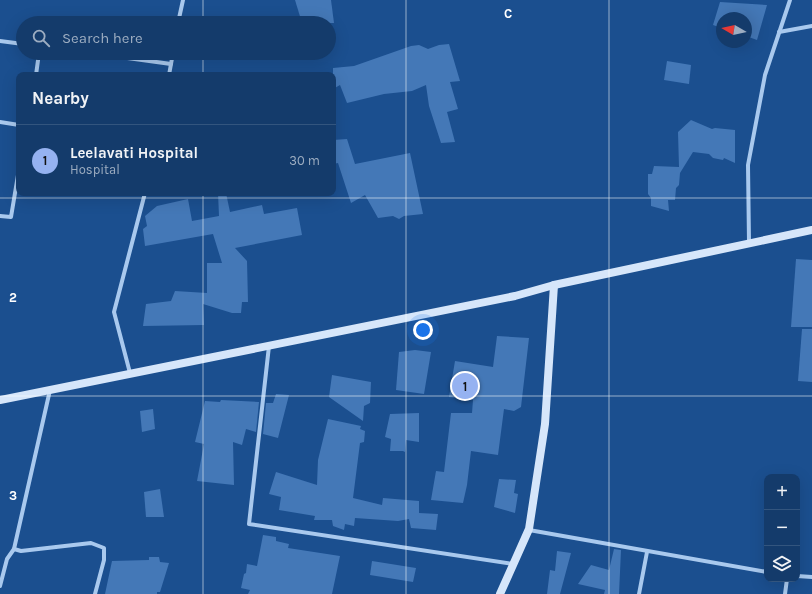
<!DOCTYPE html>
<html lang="en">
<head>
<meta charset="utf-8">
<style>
	body { margin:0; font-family:Karla,sans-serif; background:#1d4271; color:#f1f3f6 }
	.controls { position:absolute; right:12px; bottom:12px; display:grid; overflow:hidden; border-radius:8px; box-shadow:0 4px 16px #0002 }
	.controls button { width:36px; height:36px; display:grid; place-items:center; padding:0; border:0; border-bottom:1px solid #33557e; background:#143b6b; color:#f1f3f6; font:20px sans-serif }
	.compass { position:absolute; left:716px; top:12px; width:36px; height:36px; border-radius:50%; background:#143b6b; box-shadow:0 4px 16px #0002; rotate:279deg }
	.you { position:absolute; left:423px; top:330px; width:14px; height:14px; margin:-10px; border:3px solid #fff; border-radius:50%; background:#1a73e8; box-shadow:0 0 0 6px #1a73e833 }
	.badge { display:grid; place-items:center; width:26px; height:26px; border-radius:50%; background:#95b2f1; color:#111; font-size:13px; font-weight:700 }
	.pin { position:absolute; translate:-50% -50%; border:2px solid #fff; box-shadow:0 1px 4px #0006 }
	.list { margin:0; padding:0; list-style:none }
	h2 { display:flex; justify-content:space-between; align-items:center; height:52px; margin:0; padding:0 16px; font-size:17px }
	h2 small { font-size:13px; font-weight:400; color:#9dadc1 }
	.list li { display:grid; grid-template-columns:26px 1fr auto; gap:12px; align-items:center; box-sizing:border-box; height:72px; padding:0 16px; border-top:1px solid #33557e }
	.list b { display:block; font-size:15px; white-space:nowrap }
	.list p { margin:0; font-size:13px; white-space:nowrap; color:#9dadc1 }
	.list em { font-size:13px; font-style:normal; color:#9dadc1 }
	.icon { flex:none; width:22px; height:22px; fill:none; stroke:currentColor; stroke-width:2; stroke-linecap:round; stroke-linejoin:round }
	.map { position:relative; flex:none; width:812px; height:594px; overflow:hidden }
	.search { position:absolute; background:#143b6b; box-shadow:0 4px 16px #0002; left:16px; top:16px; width:320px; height:44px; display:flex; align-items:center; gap:10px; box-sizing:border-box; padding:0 14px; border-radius:22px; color:#9dadc1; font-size:15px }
	.panel { position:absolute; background:#143b6b; box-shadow:0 4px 16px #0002; left:16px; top:72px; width:320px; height:124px; border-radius:8px }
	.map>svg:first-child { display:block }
	.building { fill:#4478b7 }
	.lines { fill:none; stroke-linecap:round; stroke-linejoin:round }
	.minor { stroke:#a9c9ee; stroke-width:4 }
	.secondary { stroke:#d6e6fa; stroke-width:8 }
	.grid { fill:none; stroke:#fff; stroke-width:1; stroke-opacity:0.55 }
	.grid-label { font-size:13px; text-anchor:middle; font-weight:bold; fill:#fff; stroke:#1b4f8f; stroke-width:4; stroke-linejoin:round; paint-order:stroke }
</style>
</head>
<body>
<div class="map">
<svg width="812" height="594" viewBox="0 0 812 594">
	<rect width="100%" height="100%" fill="#1b4f8f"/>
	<!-- building -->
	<g class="building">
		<path d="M295 0H331L334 23H302Z"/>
		<path d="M720 2 767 5 757 40 746 36V18H722V28L713 25Z"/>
		<path d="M449 44 460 81 450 82 458 109 447 112 455 142 441 143 429 106 426 85 412 91 384 94 347 103 340 85 333 89V68L354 66 411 46 419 45 428 49 439 45Z"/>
		<path d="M667 61 691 65 689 84 664 80Z"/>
		<path d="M691 120 712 129 715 128 735 130V163L724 158 723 160 713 158 709 154 693 152 680 173 679 185 676 188 675 200H668L669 211 651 206V198L648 194V174H652L654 166 679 167 678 132Z"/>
		<path d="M347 139 355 164 410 153 423 214 404 216 399 219 393 216 378 218 365 195 351 203 338 163 333 164V140Z"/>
		<path d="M218 193H226L230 212 262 205 264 214 297 208 302 235 235 248 247 261 248 302H242L241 313H232L203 304 204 325 143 326 146 304 171 301 175 291 207 293V263H222L213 234 145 246 143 229 147 226 145 216 157 206 188 199 192 221 219 216Z"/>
		<path d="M796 259 812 260V327H791Z"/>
		<path d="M802 329H812V382L798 381Z"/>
		<path d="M497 336 529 338 521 407 514 411 504 409 498 455 471 451 467 485 463 503 431 500 436 471 444 472 451 413H472L473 400 449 397 455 361 493 367Z"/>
		<path d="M415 350 431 352 424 394 396 390 399 352Z"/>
		<path d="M332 375 371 382 370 403 364 406 363 421 329 397Z"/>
		<path d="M276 394 289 395 278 438 263 434 266 403H273Z"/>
		<path d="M221 400 259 402 256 432 246 429 242 445 233 442 234 485 197 481 204 444 195 442 205 401 220 402Z"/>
		<path d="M153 409 155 429 142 432 140 411Z"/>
		<path d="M419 413V442L406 440 405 452 403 451H390L391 439 385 437 390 414Z"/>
		<path d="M328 419 361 426 360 429 365 431 364 442 360 443 353 498 382 505 383 498 419 501V513L438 514 436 530 411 528 409 519 398 521 355 518 354 526 345 524 344 530 333 526 332 520H314L315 516 279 510 281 497 269 494 276 472 317 485 318 460Z"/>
		<path d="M499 479 516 480 514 493 518 494 515 513 494 507Z"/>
		<path d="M160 489 164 517H146L144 492Z"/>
		<path d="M263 535 276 537V541L289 544 288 548 340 556 332 594H248L250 590 241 588 244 574 246 573 247 564 257 566Z"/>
		<path d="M614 549 621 550 619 594H604L605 590 578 584 591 565 609 570Z"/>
		<path d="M557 551 571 553 560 594H547L550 570 555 571Z"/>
		<path d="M149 557H159L160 562 169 563 160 592H157V594H105L112 561 149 560Z"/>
		<path d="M372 561 416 568 413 582 370 575Z"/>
	</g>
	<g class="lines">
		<!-- minor -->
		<g class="minor">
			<path d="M178 23 183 0"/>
			<path d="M779 32 812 26"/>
			<path d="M0 41 23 44"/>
			<path d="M91 53 171 64"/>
			<path d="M36 75 39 53"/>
			<path d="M169 75 173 53"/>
			<path d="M0 122 19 125"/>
			<path d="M0 216 11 217 19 169"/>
			<path d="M749 242 748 165 765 75 790 0"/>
			<path d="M269 346 249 524 513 564"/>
			<path d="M130 373 114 312 145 193"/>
			<path d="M529 530 767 572"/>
			<path d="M14 549 21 551 91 543 104 548V560L95 594"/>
			<path d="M797 576 812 577"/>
			<path d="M0 586 7 559 14 549 50 390"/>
			<path d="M639 594 647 552"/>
			<path d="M785 594 787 579"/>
		</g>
		<!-- secondary -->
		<g class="secondary">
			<path d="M0 400 515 296 554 285 812 230"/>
			<path d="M500 594 529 529 545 424 554 285"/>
		</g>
	</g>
	<!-- grid -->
	<path class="grid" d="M203 0V23M406 0V594M609 0V594M203 53V75M203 193V594M0 198H812M0 396H812"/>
	<g class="grid-label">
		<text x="508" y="18">C</text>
		<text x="13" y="302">2</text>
		<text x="13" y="500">3</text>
	</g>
</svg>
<div class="controls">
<button>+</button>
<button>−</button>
<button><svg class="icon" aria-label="layers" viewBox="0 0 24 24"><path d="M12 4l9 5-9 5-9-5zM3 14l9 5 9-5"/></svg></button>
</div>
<svg class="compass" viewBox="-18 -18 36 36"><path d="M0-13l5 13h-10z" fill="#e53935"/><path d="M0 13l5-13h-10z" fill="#9dadc1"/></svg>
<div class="you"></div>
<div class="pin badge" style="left:465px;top:386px">1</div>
<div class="search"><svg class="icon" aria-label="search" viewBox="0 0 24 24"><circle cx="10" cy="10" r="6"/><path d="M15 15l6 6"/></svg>Search here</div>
<section class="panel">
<h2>Nearby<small></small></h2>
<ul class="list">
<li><span class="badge">1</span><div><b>Leelavati Hospital</b><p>Hospital</p></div><em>30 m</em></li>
</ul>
</section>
</div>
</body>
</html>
